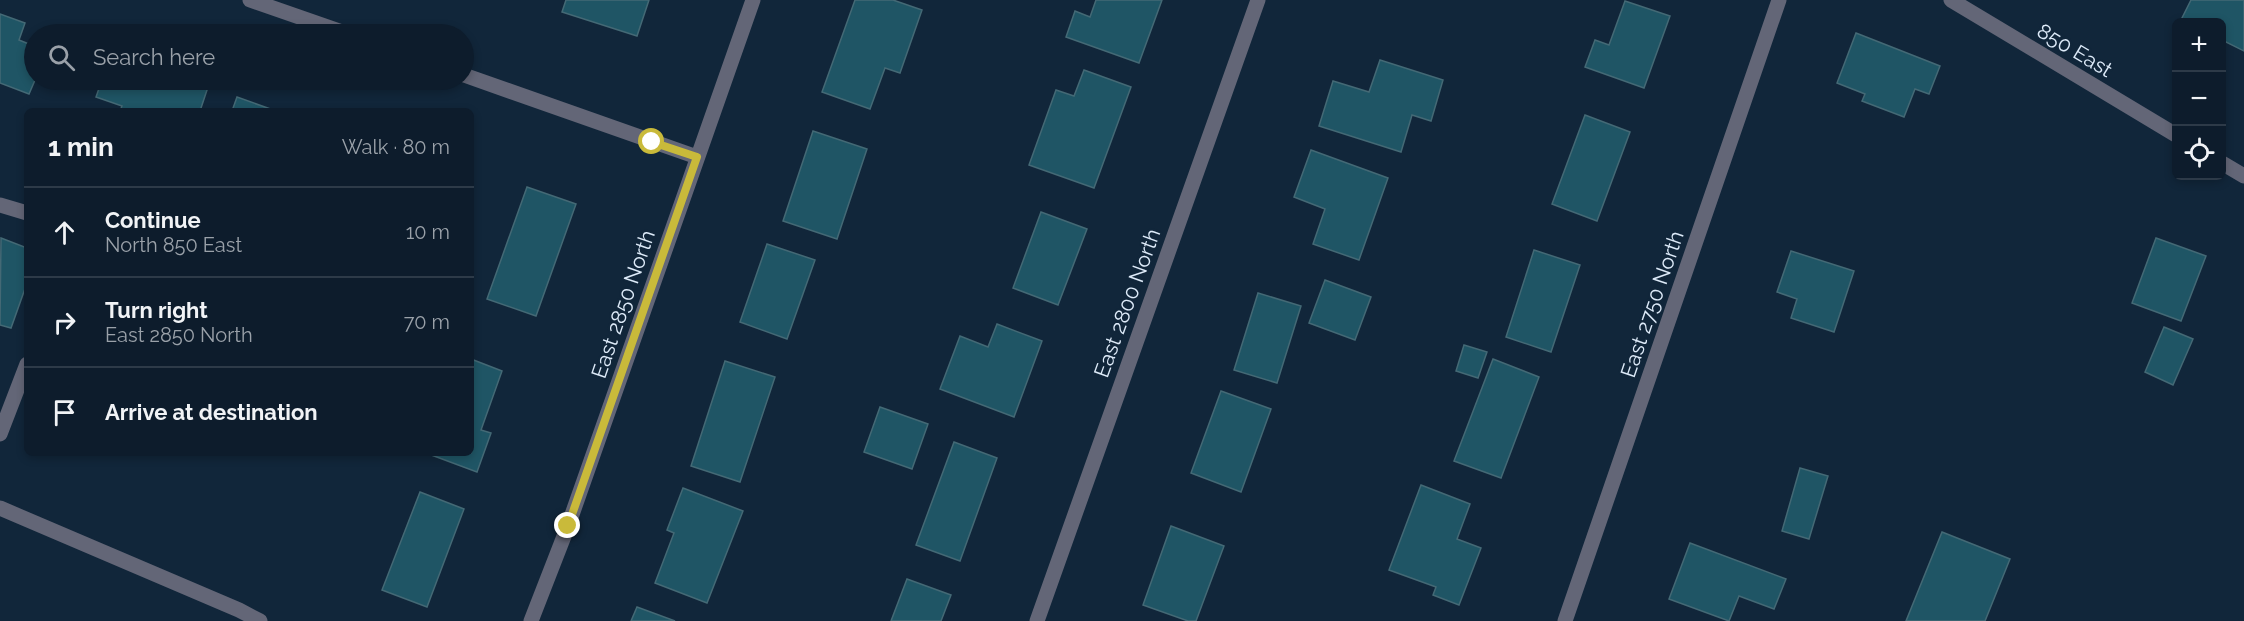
<!DOCTYPE html>
<html lang="en">
<head>
<meta charset="utf-8">
<style>
	body { margin:0; font-family:Raleway,sans-serif; background:#1b2938; color:#f1f3f6 }
	.controls { position:absolute; right:18px; top:18px; display:grid; overflow:hidden; border-radius:9px; box-shadow:0 3px 9px #0003 }
	.controls button { width:54px; height:54px; display:grid; place-items:center; padding:0; border:0; border-bottom:2px solid #2d3a48; background:#0d1c2c; color:#f1f3f6; font:30px sans-serif }
	.stop { position:absolute; width:18px; height:18px; margin:-14px; border:4px solid #c9ba3a; border-radius:50%; background:#fff }
	.stop.end { background:#c9ba3a; border-color:#fff; box-shadow:0 2px 6px #0008 }
	.list { margin:0; padding:0; list-style:none }
	h2 { display:flex; justify-content:space-between; align-items:center; height:78px; margin:0; padding:0 24px; font-size:26px }
	h2 small { font-size:20px; font-weight:400; color:#9aa1a9 }
	.list li { display:grid; grid-template-columns:39px 1fr auto; gap:18px; align-items:center; box-sizing:border-box; height:90px; padding:0 24px; border-top:2px solid #2d3a48 }
	.list b { display:block; font-size:22px; white-space:nowrap }
	.list p { margin:0; font-size:20px; white-space:nowrap; color:#9aa1a9 }
	.list em { font-size:20px; font-style:normal; color:#9aa1a9 }
	.icon { flex:none; width:33px; height:33px; fill:none; stroke:currentColor; stroke-width:2; stroke-linecap:round; stroke-linejoin:round }
	.map { position:relative; flex:none; width:2244px; height:621px; overflow:hidden }
	.search { position:absolute; background:#0d1c2c; box-shadow:0 3px 9px #0003; left:24px; top:24px; width:450px; height:66px; display:flex; align-items:center; gap:15px; box-sizing:border-box; padding:0 21px; border-radius:33px; color:#9aa1a9; font-size:22px }
	.panel { position:absolute; background:#0d1c2c; box-shadow:0 3px 9px #0003; left:24px; top:108px; width:450px; height:348px; border-radius:9px }
	.map>svg:first-child { display:block }
	.building { fill:#1f5565; stroke:#446975; stroke-width:1.5 }
	.lines { fill:none; stroke-linecap:round; stroke-linejoin:round }
	.service { stroke:#636677; stroke-width:15 }
	.minor { stroke:#636677; stroke-width:15 }
	.tertiary { stroke:#636677; stroke-width:15 }
	.route { stroke:#c9ba3a; stroke-width:8 }
	.labels { text-anchor:middle; dominant-baseline:central; stroke-width:4.5; stroke-linejoin:round; paint-order:stroke }
	.street-label { font-size:21px; fill:#deebf9; stroke:#11263a }
</style>
</head>
<body>
<div class="map">
<svg width="2244" height="621" viewBox="0 0 2244 621">
	<rect width="100%" height="100%" fill="#11263a"/>
	<!-- building -->
	<g class="building">
		<path d="M566 0H649L637 36 562 12Z"/>
		<path d="M855 0H893L922 10 900 73 885 68 870 109 822 92Z"/>
		<path d="M1096 0H1162L1139 63 1066 37 1075 11 1090 17Z"/>
		<path d="M2191 0H2244V51L2222 40V22H2185L2181 20Z"/>
		<path d="M1625 1 1670 16 1644 88 1585 67 1595 40 1609 45Z"/>
		<path d="M0 14 25 23 19 40 34 46 35 80 29 94 0 83Z"/>
		<path d="M1856 33 1940 66 1929 94 1915 89 1904 117 1862 101 1865 94 1837 83Z"/>
		<path d="M1380 60 1443 80 1431 121 1412 115 1401 152 1319 126 1333 81 1369 92Z"/>
		<path d="M1084 70 1131 87 1094 188 1029 165 1056 90 1074 96Z"/>
		<path d="M102 80H194L209 84 200 111H120L122 106 96 97Z"/>
		<path d="M237 97 276 111H232Z"/>
		<path d="M1585 115 1630 132 1597 221 1552 204Z"/>
		<path d="M813 131 867 149 837 239 783 221Z"/>
		<path d="M1311 150 1388 178 1359 260 1313 244 1325 209 1294 197Z"/>
		<path d="M527 187 576 204 536 316 487 299Z"/>
		<path d="M1041 212 1087 229 1058 305 1013 288Z"/>
		<path d="M1 238 27 248V283L11 328 0 325Z"/>
		<path d="M2156 238 2206 256 2181 321 2132 303Z"/>
		<path d="M767 244 815 260 787 339 740 322Z"/>
		<path d="M1534 250 1580 265 1551 352 1506 337Z"/>
		<path d="M1791 251 1854 271 1834 332 1791 318 1797 299 1777 292Z"/>
		<path d="M1325 280 1371 297 1355 340 1309 323Z"/>
		<path d="M1258 293 1301 306 1277 383 1234 370Z"/>
		<path d="M997 324 1042 341 1014 417 940 389 960 336 988 347Z"/>
		<path d="M2164 327 2193 339 2173 385 2145 372Z"/>
		<path d="M1464 345 1487 352 1478 378 1456 371Z"/>
		<path d="M471 359 502 371 481 430 491 433 477 472 426 453H471Z"/>
		<path d="M1493 359 1539 377 1501 478 1454 461Z"/>
		<path d="M725 361 775 377 740 482 691 466Z"/>
		<path d="M1221 391 1271 409 1241 492 1191 473Z"/>
		<path d="M880 407 928 424 912 469 864 452Z"/>
		<path d="M954 442 997 458 960 561 916 545Z"/>
		<path d="M1800 468 1828 476 1809 539 1782 531Z"/>
		<path d="M1421 485 1470 504 1457 539 1481 548 1459 605 1433 595 1436 587 1389 570Z"/>
		<path d="M683 488 743 511 707 603 655 583 674 533 667 530Z"/>
		<path d="M420 492 464 509 427 607 382 590Z"/>
		<path d="M1171 526 1224 546 1196 621H1188L1143 605Z"/>
		<path d="M1942 532 2010 559 1985 621H1906Z"/>
		<path d="M1690 543 1786 579 1774 609 1739 596 1729 621 1669 599Z"/>
		<path d="M907 579 951 595 941 621H891Z"/>
		<path d="M637 607 675 621H631Z"/>
	</g>
	<g class="lines">
		<!-- service -->
		<g class="service">
			<path d="M0 205 27 213"/>
			<path d="M0 434 27 364"/>
			<path d="M0 508 239 610 260 621"/>
		</g>
		<!-- minor -->
		<g class="minor">
			<path d="M250 0 348 34"/>
			<path d="M1951 0 2176 135"/>
			<path d="M464 75 697 157"/>
			<path d="M2222 163 2244 176"/>
			<path d="M1037 621 1258 0"/>
			<path d="M1565 621 1779 0"/>
		</g>
		<!-- tertiary -->
		<path class="tertiary" d="M531 621 568 526 753 0"/>
	</g>
	<g class="lines">
		<!-- route -->
		<path class="route" d="M568 526 697 157 652 142"/>
	</g>
	<g class="labels">
		<!-- street labels -->
		<g class="street-label">
			<text transform="translate(2075 50) rotate(31)">850 East</text>
			<text transform="translate(1127 303) rotate(-70)">East 2800 North</text>
			<text transform="translate(623 304) rotate(-71)">East 2850 North</text>
			<text transform="translate(1652 304) rotate(-71)">East 2750 North</text>
		</g>
	</g>
</svg>
<div class="controls">
<button>+</button>
<button>−</button>
<button><svg class="icon" aria-label="locate" viewBox="0 0 24 24"><circle cx="12" cy="12" r="6"/><path d="M12 2v4M12 18v4M2 12h4M18 12h4"/></svg></button>
</div>
<div class="stop" style="left:652px;top:142px"></div>
<div class="stop end" style="left:568px;top:526px"></div>
<div class="search"><svg class="icon" aria-label="search" viewBox="0 0 24 24"><circle cx="10" cy="10" r="6"/><path d="M15 15l6 6"/></svg>Search here</div>
<section class="panel">
<h2>1 min<small>Walk · 80 m</small></h2>
<ul class="list">
<li><svg class="icon" aria-label="ahead" viewBox="0 0 24 24"><path d="M12 20V5M6 11l6-6 6 6"/></svg><div><b>Continue</b><p>North 850 East</p></div><em>10 m</em></li>
<li><svg class="icon" aria-label="right" viewBox="0 0 24 24"><path d="M7 20v-9h11M14 6l5 5-5 5"/></svg><div><b>Turn right</b><p>East 2850 North</p></div><em>70 m</em></li>
<li><svg class="icon" aria-label="arrive" viewBox="0 0 24 24"><path d="M6 21V4h12l-3 4 3 4H6"/></svg><div><b>Arrive at destination</b></div></li>
</ul>
</section>
</div>
</body>
</html>
